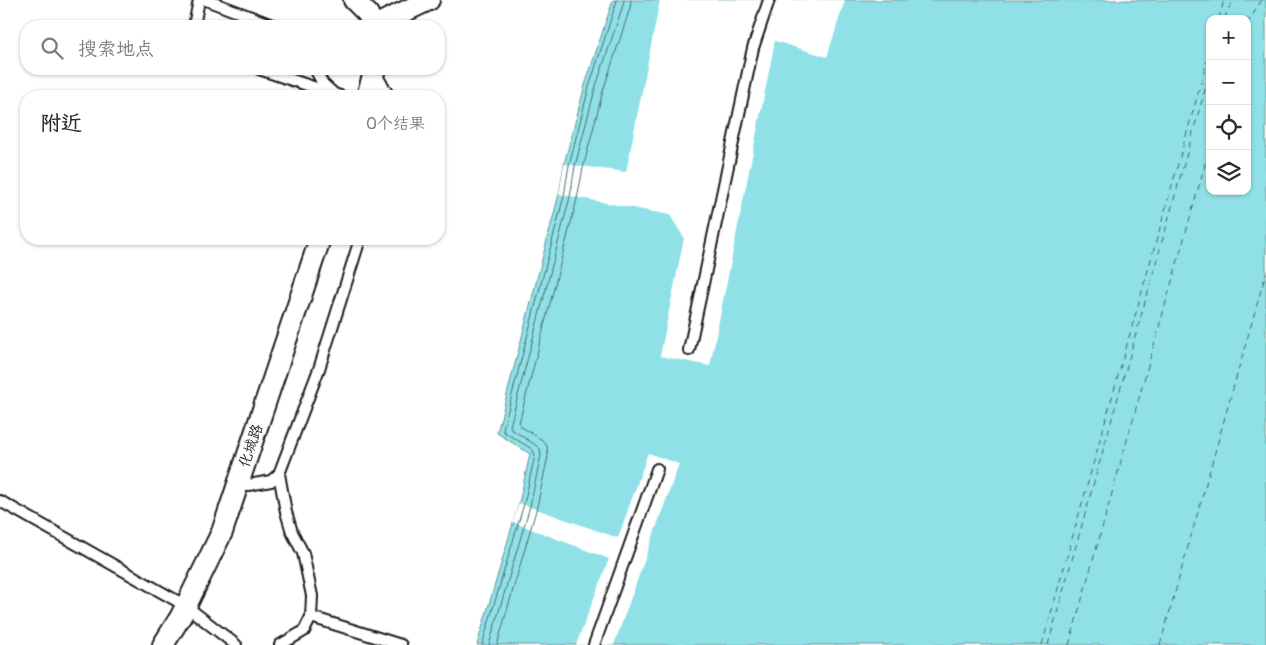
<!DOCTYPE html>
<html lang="zh">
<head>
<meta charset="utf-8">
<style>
	body { margin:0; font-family:Pangolin,"LXGW WenKai TC",sans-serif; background:#f2f2f3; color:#2b2b33 }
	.controls { position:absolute; right:15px; top:15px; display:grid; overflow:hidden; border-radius:10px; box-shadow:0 1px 4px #0004 }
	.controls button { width:45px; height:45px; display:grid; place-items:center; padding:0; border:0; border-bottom:1px solid #e1e1e2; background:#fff; color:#2b2b33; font:25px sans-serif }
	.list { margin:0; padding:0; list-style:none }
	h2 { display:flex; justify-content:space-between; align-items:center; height:65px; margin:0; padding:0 20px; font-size:21px }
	h2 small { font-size:16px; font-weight:400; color:#7c7c81 }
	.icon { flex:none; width:28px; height:28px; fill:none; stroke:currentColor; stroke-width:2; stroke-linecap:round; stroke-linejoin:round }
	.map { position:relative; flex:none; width:1266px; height:645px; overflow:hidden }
	.search { position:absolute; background:#fff; box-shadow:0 1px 4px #0004; left:20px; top:20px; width:425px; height:55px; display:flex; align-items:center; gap:12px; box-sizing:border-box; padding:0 18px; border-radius:20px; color:#7c7c81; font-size:19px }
	.panel { position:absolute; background:#fff; box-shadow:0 1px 4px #0004; left:20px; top:90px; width:425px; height:155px; border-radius:20px }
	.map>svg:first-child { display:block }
	.water { fill:#8fe1e7; stroke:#619296; fill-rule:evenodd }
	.pier { fill:#fff }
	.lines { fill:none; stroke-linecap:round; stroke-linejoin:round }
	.shore { stroke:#4a6b6d; stroke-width:1 }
	.ferry { stroke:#446163; stroke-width:1; stroke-dasharray:6 5; stroke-linecap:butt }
	.service-casing { stroke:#1c1c1c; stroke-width:14 }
	.minor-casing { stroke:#1c1c1c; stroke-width:24 }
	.service { stroke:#fff; stroke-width:10 }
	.minor { stroke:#fff; stroke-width:20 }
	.labels { text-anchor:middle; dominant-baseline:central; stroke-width:4.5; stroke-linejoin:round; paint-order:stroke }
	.street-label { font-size:15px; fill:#1c1c1c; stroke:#fff }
</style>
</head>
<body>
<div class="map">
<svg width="1266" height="645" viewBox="0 0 1266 645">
	<rect width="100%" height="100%" fill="#fff"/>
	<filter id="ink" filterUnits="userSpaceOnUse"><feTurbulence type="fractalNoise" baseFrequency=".02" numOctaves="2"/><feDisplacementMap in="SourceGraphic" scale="10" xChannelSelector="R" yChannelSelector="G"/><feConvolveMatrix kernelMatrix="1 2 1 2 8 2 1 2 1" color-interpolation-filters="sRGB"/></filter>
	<g filter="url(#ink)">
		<!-- water -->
		<path class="water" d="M613 0H1266V645H477L519 503 530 454 497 433 559 194 564 164 585 85ZM1210 19H1247V191H1210Z"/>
		<!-- pier -->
		<g class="pier">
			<path d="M660 0H845L827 57 775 41 710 366 660 356 684 238 670 215 559 194 564 164 626 172Z"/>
			<path d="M648 453 679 464 614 645H576L609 559 513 522 519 503 618 538Z"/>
		</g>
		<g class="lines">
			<!-- shore -->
			<g class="shore">
				<path d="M482 645 524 504 535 455 532 449 504 432 503 429 564 196 569 165 589 87 617 0"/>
				<path d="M489 645 530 506 541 455 540 449 537 446 511 429 510 426 570 197 575 166 595 89 623 5 624 0"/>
				<path d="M497 645 537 507 548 456 547 446 542 440 520 426 519 423 577 199 583 168 603 91 630 8 631 0"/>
			</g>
			<!-- ferry -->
			<g class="ferry">
				<path d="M1219 19 1224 0"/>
				<path d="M1225 19 1227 11 1234 0"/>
				<path d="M1247 24 1262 0"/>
				<path d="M1042 645 1210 51"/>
				<path d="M1048 645 1210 72"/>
				<path d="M1069 645 1210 147"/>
				<path d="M1160 645 1266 273"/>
			</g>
			<!-- service casing -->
			<g class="service-casing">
				<g id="service">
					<path d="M206 0 275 26"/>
					<path d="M194 26 199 0"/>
					<path d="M259 69 340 96"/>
					<path d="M315 69 323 84 332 92"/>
					<path d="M374 71 389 96"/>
					<path d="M689 350 753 48 769 0"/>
					<path d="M279 474 286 512 292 532 303 553 312 596 311 617 304 631 280 645"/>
					<path d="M237 487 271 481 279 474 319 369 360 239"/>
					<path d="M0 501 186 606 236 645"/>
					<path d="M311 617 401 645"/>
					<path d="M594 645 657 469"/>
				</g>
			</g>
			<!-- minor casing -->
			<g class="minor-casing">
				<g id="minor">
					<path d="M354 0 368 14 372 26"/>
					<path d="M374 26 429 0"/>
					<path d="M367 96 375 69"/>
					<path d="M163 645 181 616 222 532 320 239"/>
				</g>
			</g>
			<!-- service -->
			<use href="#service" class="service"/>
			<!-- minor -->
			<use href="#minor" class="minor"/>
		</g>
	</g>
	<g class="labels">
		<!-- street labels -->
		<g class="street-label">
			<text transform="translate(251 446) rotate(-71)">化城路</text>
		</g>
	</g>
</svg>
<div class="controls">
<button>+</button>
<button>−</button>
<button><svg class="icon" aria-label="locate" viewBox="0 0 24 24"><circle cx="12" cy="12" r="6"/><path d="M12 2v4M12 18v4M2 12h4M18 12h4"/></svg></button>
<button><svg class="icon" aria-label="layers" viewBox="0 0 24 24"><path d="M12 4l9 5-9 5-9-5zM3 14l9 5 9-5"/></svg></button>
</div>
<div class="search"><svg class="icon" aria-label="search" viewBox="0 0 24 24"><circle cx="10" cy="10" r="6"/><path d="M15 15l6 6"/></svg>搜索地点</div>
<section class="panel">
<h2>附近<small>0个结果</small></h2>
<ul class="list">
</ul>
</section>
</div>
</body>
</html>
